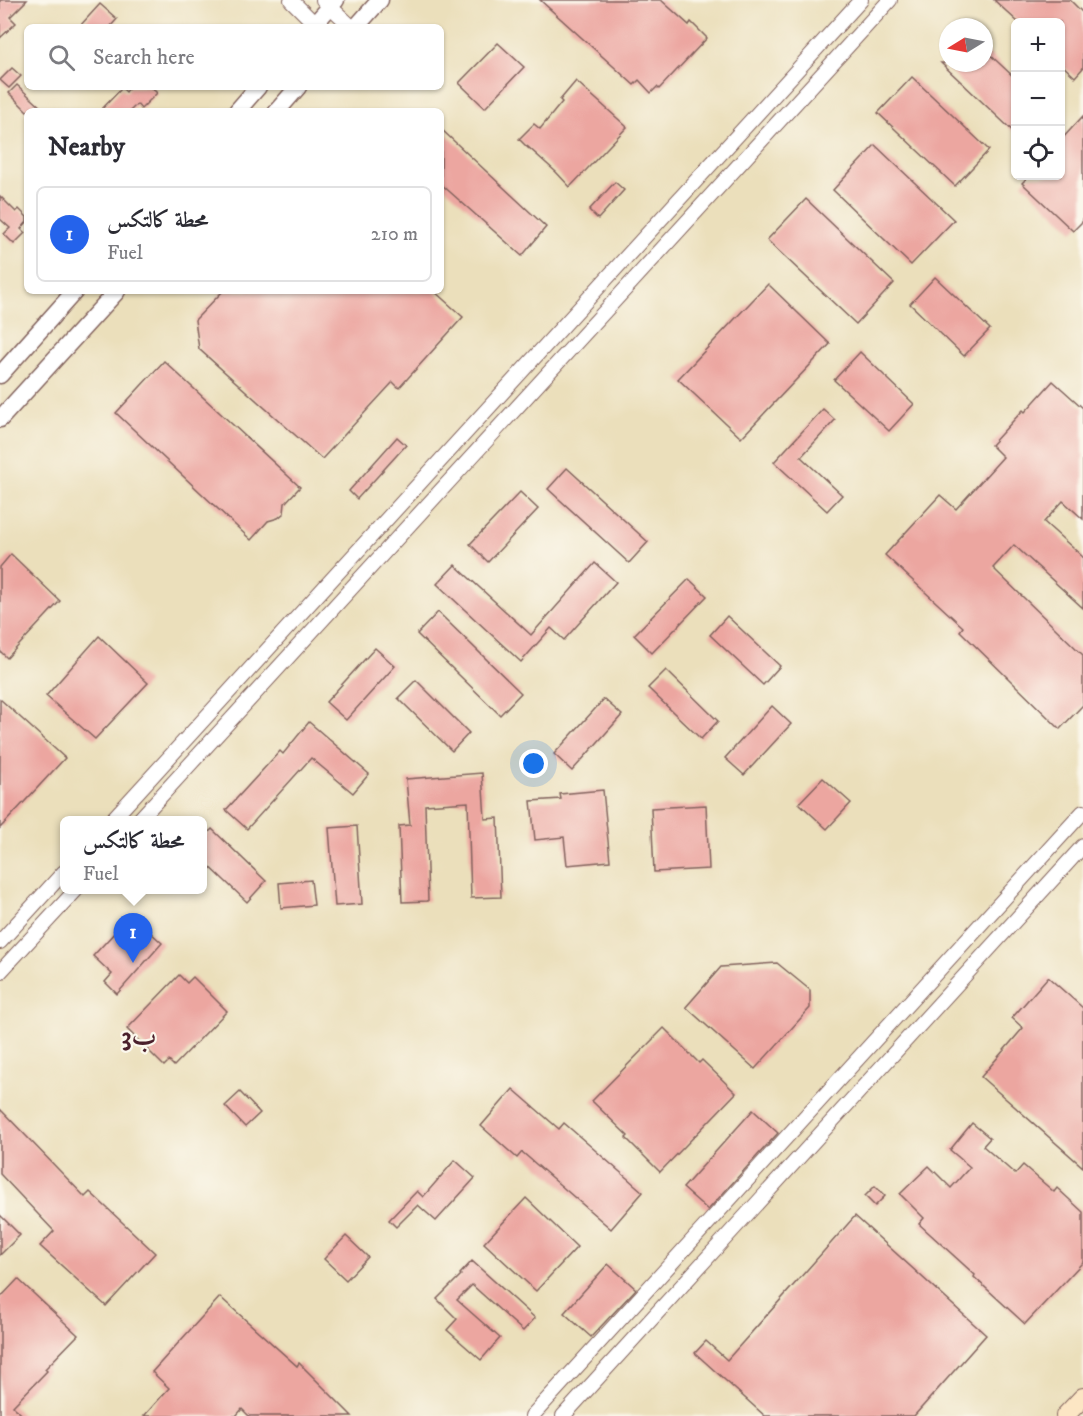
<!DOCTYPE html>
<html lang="en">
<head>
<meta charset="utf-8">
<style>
	body { margin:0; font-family:"IM FELL DW Pica",Amiri,serif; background:#f7f7f7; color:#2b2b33 }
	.controls { position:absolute; right:18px; top:18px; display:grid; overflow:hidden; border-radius:9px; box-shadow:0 2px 4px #0004 }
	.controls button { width:54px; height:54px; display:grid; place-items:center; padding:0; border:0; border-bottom:2px solid #e1e1e2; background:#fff; color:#2b2b33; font:30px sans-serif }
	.compass { position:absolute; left:939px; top:18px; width:54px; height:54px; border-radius:50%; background:#fff; box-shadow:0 2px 4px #0004; rotate:260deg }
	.you { position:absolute; left:534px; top:764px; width:21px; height:21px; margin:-15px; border:4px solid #fff; border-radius:50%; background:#1a73e8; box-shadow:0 0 0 9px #1a73e833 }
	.badge { display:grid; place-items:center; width:39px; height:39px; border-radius:50%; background:#2563eb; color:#fff; font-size:20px; font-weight:700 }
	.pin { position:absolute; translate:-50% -50px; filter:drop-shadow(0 2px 3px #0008) }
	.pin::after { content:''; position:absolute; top:32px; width:21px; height:18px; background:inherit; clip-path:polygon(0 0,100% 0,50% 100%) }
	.popup { position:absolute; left:60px; top:816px; width:147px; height:78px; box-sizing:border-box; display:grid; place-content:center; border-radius:9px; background:#fff; filter:drop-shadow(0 2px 4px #0005); font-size:20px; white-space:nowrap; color:#7c7c81 }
	.popup b { font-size:22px; color:#2b2b33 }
	.popup::after { content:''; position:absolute; left:50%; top:100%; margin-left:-12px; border:12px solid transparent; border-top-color:#fff }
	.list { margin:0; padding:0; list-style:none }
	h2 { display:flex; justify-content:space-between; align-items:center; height:78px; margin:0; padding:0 24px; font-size:26px }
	h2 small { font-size:20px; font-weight:400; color:#7c7c81 }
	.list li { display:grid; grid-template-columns:39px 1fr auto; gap:18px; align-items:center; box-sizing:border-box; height:96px; margin:0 12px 12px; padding:0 12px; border:2px solid #e1e1e2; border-radius:9px }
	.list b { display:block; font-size:22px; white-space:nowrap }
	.list p { margin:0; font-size:20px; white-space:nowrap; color:#7c7c81 }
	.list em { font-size:20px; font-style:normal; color:#7c7c81 }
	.icon { flex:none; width:33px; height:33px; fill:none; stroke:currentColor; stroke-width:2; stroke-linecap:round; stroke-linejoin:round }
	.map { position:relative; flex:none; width:1083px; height:1416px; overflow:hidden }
	.search { position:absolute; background:#fff; box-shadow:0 2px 4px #0004; left:24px; top:24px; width:420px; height:66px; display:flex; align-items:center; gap:15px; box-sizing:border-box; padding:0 21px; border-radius:9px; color:#7c7c81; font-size:22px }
	.panel { position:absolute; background:#fff; box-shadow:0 2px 4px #0004; left:24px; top:108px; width:420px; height:186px; border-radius:9px }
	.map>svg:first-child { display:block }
	.building { fill:#eca6a0 }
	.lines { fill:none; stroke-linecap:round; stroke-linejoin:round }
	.minor-casing { stroke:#82625d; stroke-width:16 }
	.tertiary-casing { stroke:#82625d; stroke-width:19 }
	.secondary-casing { stroke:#82625d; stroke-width:20 }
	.minor { stroke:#fff; stroke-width:14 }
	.tertiary { stroke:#fff; stroke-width:16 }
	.secondary { stroke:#fce6c4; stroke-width:18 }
	.labels { text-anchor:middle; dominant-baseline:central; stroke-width:4.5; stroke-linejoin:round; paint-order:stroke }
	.district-label { font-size:27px; font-weight:bold; fill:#4a1f2b; stroke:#fbf7ec }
</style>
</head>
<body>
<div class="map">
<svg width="1083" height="1416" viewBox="0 0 1083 1416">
	<rect width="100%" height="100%" fill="#fbf7ec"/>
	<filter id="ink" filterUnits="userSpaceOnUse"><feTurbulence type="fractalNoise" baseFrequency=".0167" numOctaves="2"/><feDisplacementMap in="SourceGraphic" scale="12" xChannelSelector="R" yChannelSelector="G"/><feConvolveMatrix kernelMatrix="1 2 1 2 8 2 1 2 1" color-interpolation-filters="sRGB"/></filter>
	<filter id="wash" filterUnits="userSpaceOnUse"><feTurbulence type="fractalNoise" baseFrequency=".008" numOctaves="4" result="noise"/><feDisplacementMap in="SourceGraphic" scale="24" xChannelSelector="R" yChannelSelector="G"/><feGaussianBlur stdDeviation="1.35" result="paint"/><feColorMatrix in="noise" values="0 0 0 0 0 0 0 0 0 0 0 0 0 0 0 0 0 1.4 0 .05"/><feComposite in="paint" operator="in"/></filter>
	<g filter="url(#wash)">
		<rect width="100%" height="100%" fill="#ebdfbb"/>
		<g id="blocks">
			<!-- building -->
			<g class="building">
				<path d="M0 0H27L10 17 16 23 0 38Z"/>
				<path d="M540 0H661L689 25 691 22 707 38 659 89 657 87 651 93 639 80 634 85Z"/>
				<path d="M994 0H1070L1083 13V68L1075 77 1060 63V22H1018Z"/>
				<path d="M100 4 117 19 110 27H79Z"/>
				<path d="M498 43 524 67 485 108 459 83Z"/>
				<path d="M984 49 1016 79V134L941 63H984Z"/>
				<path d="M12 68 21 76 9 88 0 80Z"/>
				<path d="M912 77 989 150 955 186 878 113Z"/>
				<path d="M576 81 627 127 570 187 556 172 528 147V148L519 139 534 124 540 129 562 102 560 100Z"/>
				<path d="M17 85 45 111H27L9 93Z"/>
				<path d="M130 87H151L157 93 141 109 137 104 130 111H100L122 88 126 92Z"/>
				<path d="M1083 116V221L1073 231 1022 183 1029 176H1060V141Z"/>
				<path d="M441 129 546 227 522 256 441 184Z"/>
				<path d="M875 145 954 220 911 265 833 190Z"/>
				<path d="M615 182 624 190 598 219 589 210Z"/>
				<path d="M0 196 16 212 19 209 27 217V222L21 229 25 233 14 244 4 234 10 228 0 219Z"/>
				<path d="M806 199 894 283 856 324 767 240Z"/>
				<path d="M935 277 990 329 964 356 910 304Z"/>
				<path d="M768 284 830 344 741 438 678 379Z"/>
				<path d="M223 291H434L463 317 399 388 393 382 322 459 199 349 195 320Z"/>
				<path d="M860 352 914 404 889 431 834 380Z"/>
				<path d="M164 361 300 487 285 503 284 513 278 518 268 521 251 540 116 413Z"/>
				<path d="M1053 381 1083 408V519L1063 501 1044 522 1083 557V608L1014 545 993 568 1083 655V705L1060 729 960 631 963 627 885 555 940 495 956 509 1003 457 991 445 1023 410 1025 412Z"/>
				<path d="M823 409 835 420 801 457 842 495 827 511 774 462Z"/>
				<path d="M397 437 406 445 357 499 349 491Z"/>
				<path d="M567 468 648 542 629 563 548 489Z"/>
				<path d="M520 492 538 509 488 562 470 544Z"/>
				<path d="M11 554 60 601 7 658 0 651V567Z"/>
				<path d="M595 563 616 582 564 640 551 628 521 662 437 584 455 565 531 635Z"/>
				<path d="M689 579 707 596 652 653 634 635Z"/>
				<path d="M438 612 521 693 500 715 417 634Z"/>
				<path d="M727 616 780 666 763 685 710 635Z"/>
				<path d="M99 636 148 683 95 739 46 696Z"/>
				<path d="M375 648 395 666 346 720 326 702Z"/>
				<path d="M666 670 718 721 701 739 648 688Z"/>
				<path d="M416 680 469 733 452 751 398 698Z"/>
				<path d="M0 699 65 758 0 828Z"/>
				<path d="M604 699 622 715 572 771 554 754Z"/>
				<path d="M772 706 791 724 744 775 725 758Z"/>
				<path d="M309 722 369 774 353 793 311 758 247 829 226 810 280 751 283 754Z"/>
				<path d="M482 773 485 819 498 818 501 897 471 898 468 802 425 805 428 901 402 902 399 826 410 825 406 779Z"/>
				<path d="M823 778 851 803 827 829 799 803Z"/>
				<path d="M603 790 610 861 567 865 564 837 535 840 531 801 561 799 560 794Z"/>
				<path d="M706 805 709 869 654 872 651 808Z"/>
				<path d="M357 826 362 904 335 906 329 828Z"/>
				<path d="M212 829 266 881 247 902 202 859V839Z"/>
				<path d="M311 880 314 905 281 908 279 883Z"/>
				<path d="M129 917 148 934 150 932 162 943 117 994 105 982 112 974 93 956Z"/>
				<path d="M777 963 810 990V1008L755 1069 686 1007 721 967Z"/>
				<path d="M179 975 187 983 193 977 227 1011 174 1066 169 1061 164 1066 127 1029Z"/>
				<path d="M1048 977 1083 1008V1167L981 1077 1023 1028 1012 1018Z"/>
				<path d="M664 1028 699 1063 702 1060 736 1093 660 1172 626 1138 628 1136 592 1101Z"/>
				<path d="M513 1089 559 1129 564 1123 643 1192 611 1229 522 1152 517 1158 481 1126Z"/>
				<path d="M240 1092 260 1113 245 1127 225 1106Z"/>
				<path d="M0 1109 85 1197 90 1192 155 1253 106 1306 40 1246 54 1231 0 1174Z"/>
				<path d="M753 1110 778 1133 708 1210 683 1188Z"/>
				<path d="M972 1123 990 1138 983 1146 1015 1174 1023 1165 1054 1192 1057 1188 1083 1212V1262L1025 1324 974 1277 975 1275 919 1224 924 1218 900 1194 929 1166 951 1188 970 1167 950 1150Z"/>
				<path d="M455 1160 475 1178 436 1221 418 1205 396 1227 389 1220 417 1191 423 1197Z"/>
				<path d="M875 1186 885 1196 875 1206 865 1196Z"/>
				<path d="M526 1198 577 1247 536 1291 484 1243Z"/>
				<path d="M0 1215 20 1235 0 1255Z"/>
				<path d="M855 1216 986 1335 914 1416H765L695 1353 706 1341 727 1360Z"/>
				<path d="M346 1236 368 1257 346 1280 324 1259Z"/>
				<path d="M472 1261 535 1318 523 1331 472 1285 457 1300 500 1338 481 1360 447 1330 457 1319 437 1299 461 1275 460 1274Z"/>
				<path d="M608 1264 636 1289 591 1337 564 1313Z"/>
				<path d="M18 1279 78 1335 45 1369 47 1371 13 1406 23 1416H0V1298Z"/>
				<path d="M220 1297 297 1366 299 1363 352 1416H249L242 1409 236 1416H144L169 1388 152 1372Z"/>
			</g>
		</g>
	</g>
	<g filter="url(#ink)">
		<use href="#blocks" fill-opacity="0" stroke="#82625d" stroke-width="1.5"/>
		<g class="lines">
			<!-- minor casing -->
			<g class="minor-casing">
				<g id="minor">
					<path d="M291 0 318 27"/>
					<path d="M323 0 352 27"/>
					<path d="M112 820 861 0"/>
					<path d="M139 820 890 0"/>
					<path d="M0 942 64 872"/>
					<path d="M0 972 76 890"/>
					<path d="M532 1416 1083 812"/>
					<path d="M563 1416 1083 846"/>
				</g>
			</g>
			<!-- tertiary casing -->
			<g class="tertiary-casing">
				<g id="tertiary">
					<path d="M312 27 336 0"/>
					<path d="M356 27 380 0"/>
					<path d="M237 111 258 87"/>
					<path d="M277 111 298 87"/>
					<path d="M0 375 75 291"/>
					<path d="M0 419 117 291"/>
				</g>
			</g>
			<!-- secondary casing -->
			<g class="secondary-casing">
				<path id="secondary" d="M1065 1416 1083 1397"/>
			</g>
			<!-- minor -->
			<use href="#minor" class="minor"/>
			<!-- tertiary -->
			<use href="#tertiary" class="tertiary"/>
			<!-- secondary -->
			<use href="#secondary" class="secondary"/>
		</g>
	</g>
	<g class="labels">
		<!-- district labels -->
		<g class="district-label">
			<text x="139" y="1037">ب3</text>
		</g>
	</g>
</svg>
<div class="controls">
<button>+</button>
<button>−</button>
<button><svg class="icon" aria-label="locate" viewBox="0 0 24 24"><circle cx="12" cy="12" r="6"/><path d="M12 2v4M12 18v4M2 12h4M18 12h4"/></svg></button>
</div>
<svg class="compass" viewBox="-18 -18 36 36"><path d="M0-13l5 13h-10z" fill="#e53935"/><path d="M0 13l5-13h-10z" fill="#7c7c81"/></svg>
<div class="you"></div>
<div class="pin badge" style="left:133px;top:963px">1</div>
<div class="popup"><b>محطة كالتكس</b>Fuel</div>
<div class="search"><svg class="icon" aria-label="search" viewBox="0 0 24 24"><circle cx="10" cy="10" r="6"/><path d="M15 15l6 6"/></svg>Search here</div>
<section class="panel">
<h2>Nearby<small></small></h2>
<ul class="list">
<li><span class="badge">1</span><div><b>محطة كالتكس</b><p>Fuel</p></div><em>210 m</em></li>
</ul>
</section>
</div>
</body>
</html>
